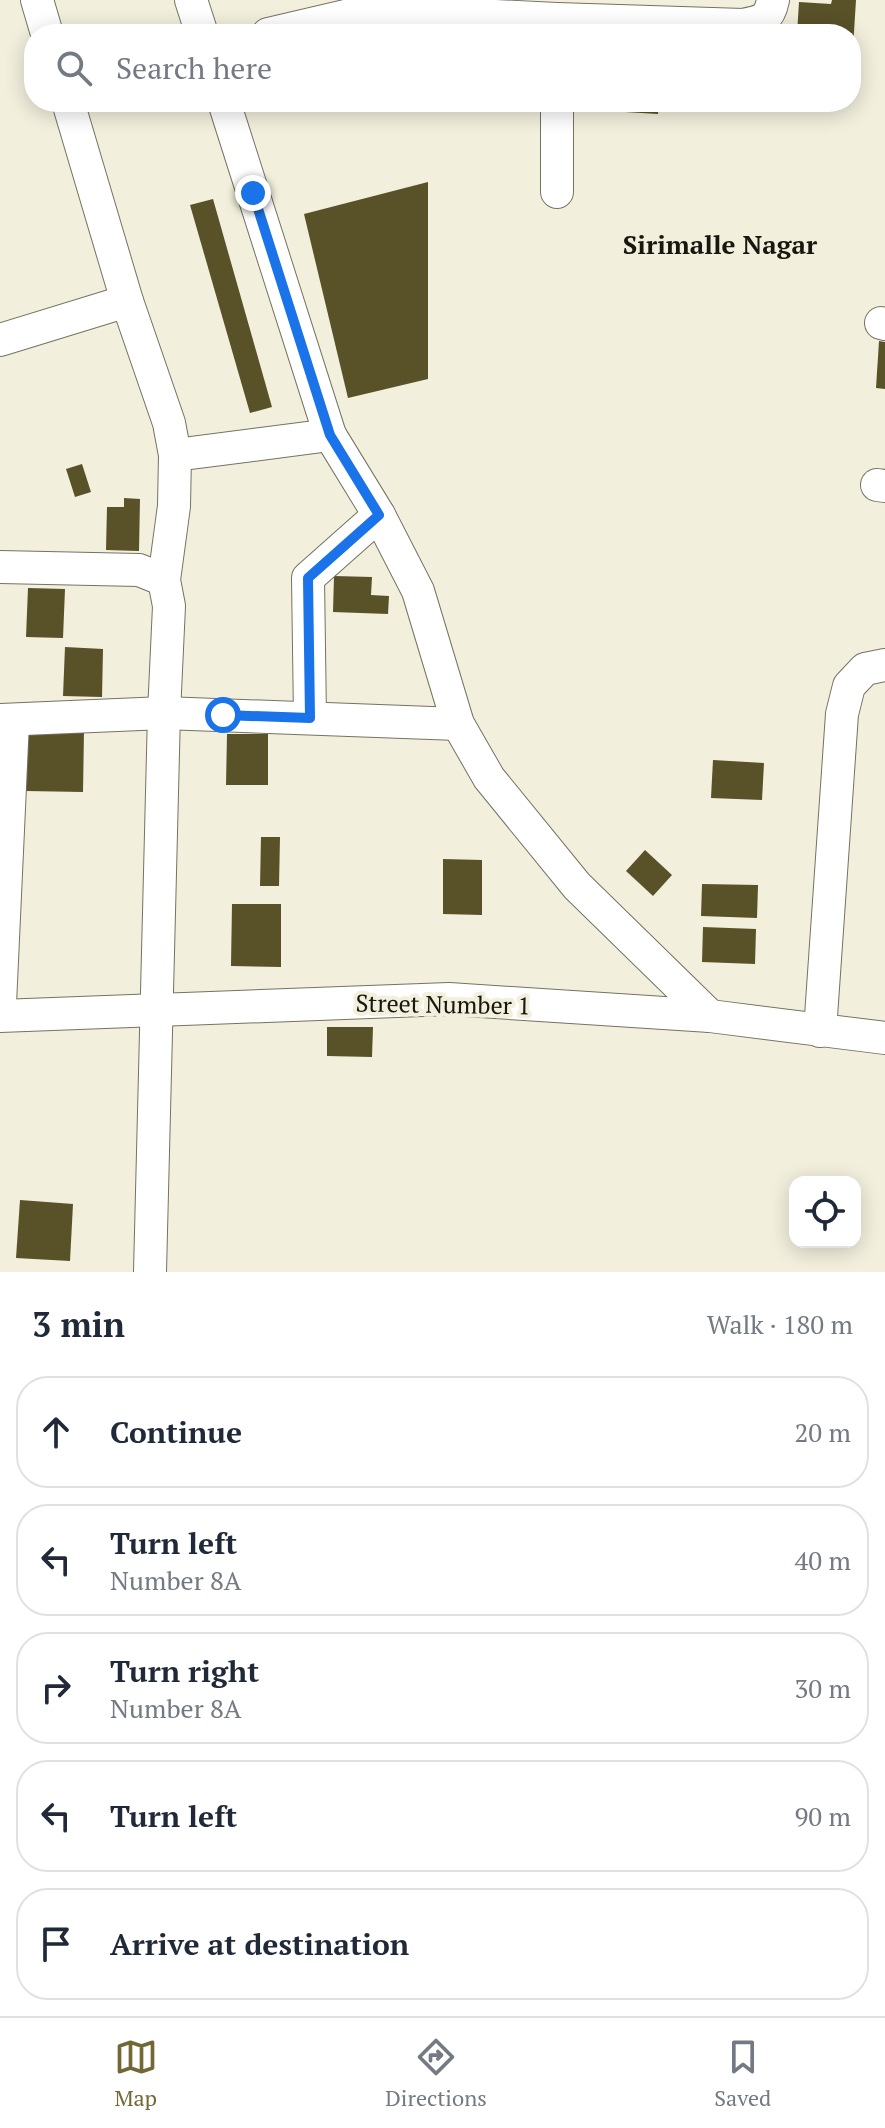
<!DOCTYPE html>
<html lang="en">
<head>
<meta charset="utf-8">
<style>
	body { margin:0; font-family:"PT Serif",serif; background:#f2f2f3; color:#1f2937 }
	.controls { position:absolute; right:24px; bottom:24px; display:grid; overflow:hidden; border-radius:16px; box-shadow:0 4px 20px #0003 }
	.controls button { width:72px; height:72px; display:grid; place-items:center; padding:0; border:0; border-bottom:2px solid #e0e1e3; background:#fff; color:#1f2937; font:40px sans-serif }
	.stop { position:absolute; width:24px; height:24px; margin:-18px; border:6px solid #1a73e8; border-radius:50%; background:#fff }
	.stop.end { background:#1a73e8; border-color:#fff; box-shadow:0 2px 8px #0008 }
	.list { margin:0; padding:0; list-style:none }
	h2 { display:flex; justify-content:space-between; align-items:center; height:104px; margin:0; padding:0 32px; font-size:34px }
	h2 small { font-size:26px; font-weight:400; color:#747a83 }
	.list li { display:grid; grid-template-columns:52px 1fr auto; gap:24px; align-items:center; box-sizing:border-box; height:112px; margin:0 16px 16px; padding:0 16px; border:2px solid #e0e1e3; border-radius:32px }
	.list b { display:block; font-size:30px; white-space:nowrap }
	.list p { margin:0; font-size:26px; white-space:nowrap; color:#747a83 }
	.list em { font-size:26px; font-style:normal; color:#747a83 }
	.icon { flex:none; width:44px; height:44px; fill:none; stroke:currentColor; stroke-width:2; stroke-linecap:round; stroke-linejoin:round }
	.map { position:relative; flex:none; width:885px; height:1272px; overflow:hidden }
	.search { position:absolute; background:#fff; box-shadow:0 4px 20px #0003; left:24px; right:24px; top:24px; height:88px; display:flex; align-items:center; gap:20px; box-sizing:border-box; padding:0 28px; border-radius:32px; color:#747a83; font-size:30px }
	.sheet { height:744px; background:#fff }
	nav { display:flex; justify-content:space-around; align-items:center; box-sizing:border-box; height:112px; border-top:2px solid #e0e1e3; background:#fff; font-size:22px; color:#747a83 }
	nav a { display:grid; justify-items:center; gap:4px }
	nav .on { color:#716835 }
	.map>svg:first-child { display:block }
	.building { fill:#595128 }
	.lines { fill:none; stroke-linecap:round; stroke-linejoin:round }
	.minor-casing { stroke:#757262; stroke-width:34 }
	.minor { stroke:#fff; stroke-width:32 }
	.route { stroke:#1a73e8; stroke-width:10 }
	.labels { text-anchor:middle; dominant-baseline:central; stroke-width:8; stroke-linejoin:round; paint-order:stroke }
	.street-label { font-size:24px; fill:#17160f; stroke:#f2efdd }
	.neighbourhood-label { font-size:26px; font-weight:bold; fill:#17160f; stroke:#f2efdd }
</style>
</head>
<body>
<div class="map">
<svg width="885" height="1272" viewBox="0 0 885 1272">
	<rect width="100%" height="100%" fill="#f2efdd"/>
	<!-- building -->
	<g class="building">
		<path d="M832 0H856L853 48H851V34H797L799 2 831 4Z"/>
		<path d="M626 102H659L658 114 625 112Z"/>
		<path d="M428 182V379L348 398 304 214Z"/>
		<path d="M213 199 272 407 250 413 190 205Z"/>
		<path d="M879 341 885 342V389L876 388Z"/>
		<path d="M82 464 91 492 75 497 66 469Z"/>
		<path d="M124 498 140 499 139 551 106 550 107 507H124Z"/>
		<path d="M334 576 372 577 371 595 389 596 388 614 333 612Z"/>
		<path d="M28 588 65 589 63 638 26 637Z"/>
		<path d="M65 647 103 649 102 697 63 696Z"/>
		<path d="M27 729 84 730 83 792 26 791Z"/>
		<path d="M227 734H268V785H226Z"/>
		<path d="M713 760 764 763 762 800 711 798Z"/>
		<path d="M261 837H280L279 886H260Z"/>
		<path d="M645 850 672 875 653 896 626 871Z"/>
		<path d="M443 859 482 860V915L443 914Z"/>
		<path d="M702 884 758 885 757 918 701 916Z"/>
		<path d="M232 904H281V967L231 966Z"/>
		<path d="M703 927 756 929 755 964 702 962Z"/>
		<path d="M327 1027H373L372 1057 327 1056Z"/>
		<path d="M20 1200 73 1204 70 1261 16 1258Z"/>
	</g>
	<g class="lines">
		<!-- minor casing -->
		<g class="minor-casing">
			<g id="minor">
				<path d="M37 0 47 34"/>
				<path d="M191 0 202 34"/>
				<path d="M268 34 371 10 557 19 743 25C762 21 769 20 773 0"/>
				<path d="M68 102 127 301 169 423 175 455 174 506 164 580 169 606 164 713 150 1272"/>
				<path d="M224 102 330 435 379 515 418 591 458 724 489 778 577 886 710 1016"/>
				<path d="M557 192V102"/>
				<path d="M881 323 885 324"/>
				<path d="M0 340 127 301"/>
				<path d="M175 455 330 435"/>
				<path d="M877 485 885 486"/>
				<path d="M0 567 139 570 164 580"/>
				<path d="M310 718 308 578 379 515"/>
				<path d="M0 720 164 713 458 724"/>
				<path d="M0 1004 13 721"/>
				<path d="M0 1016 449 999 710 1016 885 1038"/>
				<path d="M820 1031 842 714 849 686 865 669 885 665"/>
			</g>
		</g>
		<!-- minor -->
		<use href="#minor" class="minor"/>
	</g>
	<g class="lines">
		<!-- route -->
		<path class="route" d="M223 715 310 718 308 578 379 515 330 435 253 193"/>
	</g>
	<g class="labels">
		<!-- street labels -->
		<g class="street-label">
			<text transform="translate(443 1004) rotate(1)">Street Number 1</text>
		</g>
		<!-- neighbourhood labels -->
		<g class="neighbourhood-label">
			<text x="720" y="244">Sirimalle Nagar</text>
		</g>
	</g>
</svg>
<div class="controls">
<button><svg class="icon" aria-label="locate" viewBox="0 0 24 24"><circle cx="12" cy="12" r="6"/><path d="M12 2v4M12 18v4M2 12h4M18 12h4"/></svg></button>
</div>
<div class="stop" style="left:223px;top:715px"></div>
<div class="stop end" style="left:253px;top:193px"></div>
<div class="search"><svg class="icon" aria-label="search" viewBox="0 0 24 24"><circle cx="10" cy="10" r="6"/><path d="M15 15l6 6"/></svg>Search here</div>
</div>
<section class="sheet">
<h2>3 min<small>Walk · 180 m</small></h2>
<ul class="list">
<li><svg class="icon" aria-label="ahead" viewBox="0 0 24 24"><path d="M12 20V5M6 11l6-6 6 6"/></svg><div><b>Continue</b></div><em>20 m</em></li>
<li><svg class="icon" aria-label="left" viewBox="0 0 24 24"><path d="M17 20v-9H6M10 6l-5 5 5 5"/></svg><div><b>Turn left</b><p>Number 8A</p></div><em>40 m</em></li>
<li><svg class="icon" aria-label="right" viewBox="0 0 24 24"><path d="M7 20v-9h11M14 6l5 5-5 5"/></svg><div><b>Turn right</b><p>Number 8A</p></div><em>30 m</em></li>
<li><svg class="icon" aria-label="left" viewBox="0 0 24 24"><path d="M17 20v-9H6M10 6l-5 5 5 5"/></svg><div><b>Turn left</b></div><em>90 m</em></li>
<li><svg class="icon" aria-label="arrive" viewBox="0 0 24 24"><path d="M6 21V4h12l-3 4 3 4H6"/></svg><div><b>Arrive at destination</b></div></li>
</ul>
</section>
<nav>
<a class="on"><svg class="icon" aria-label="map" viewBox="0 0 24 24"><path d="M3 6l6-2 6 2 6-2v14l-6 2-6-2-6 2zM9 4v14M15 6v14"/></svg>Map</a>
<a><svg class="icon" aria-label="directions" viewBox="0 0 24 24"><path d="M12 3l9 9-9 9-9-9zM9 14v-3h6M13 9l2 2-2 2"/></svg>Directions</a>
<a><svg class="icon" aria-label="saved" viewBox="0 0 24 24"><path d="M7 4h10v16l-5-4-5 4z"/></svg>Saved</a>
</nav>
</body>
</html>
